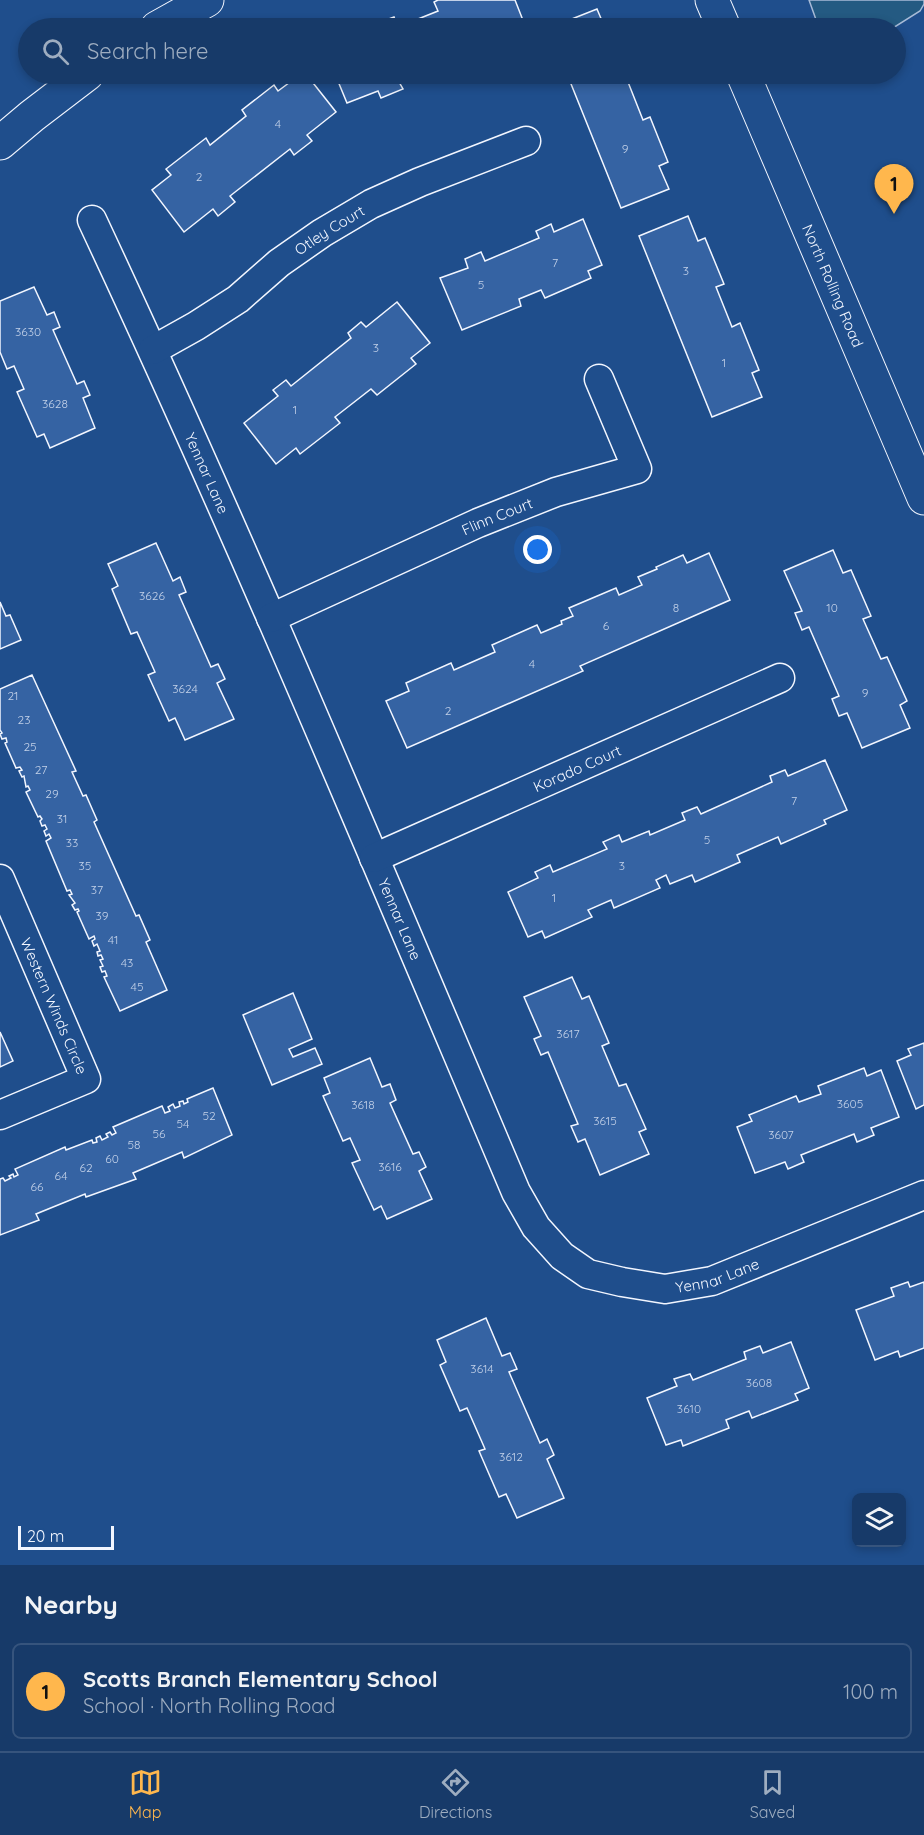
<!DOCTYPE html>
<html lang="en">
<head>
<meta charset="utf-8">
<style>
	body { margin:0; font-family:Quicksand,sans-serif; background:#20416f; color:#f1f3f6 }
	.controls { position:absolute; right:18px; bottom:18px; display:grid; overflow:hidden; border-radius:9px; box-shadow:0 3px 9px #0003 }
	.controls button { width:54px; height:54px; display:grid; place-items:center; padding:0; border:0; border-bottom:2px solid #36547d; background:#173a69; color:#f1f3f6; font:30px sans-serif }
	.scale { position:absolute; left:18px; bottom:15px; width:96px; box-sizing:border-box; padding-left:6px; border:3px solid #f2f6ff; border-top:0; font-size:16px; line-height:21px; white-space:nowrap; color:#f2f6ff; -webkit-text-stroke:4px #1f4e8c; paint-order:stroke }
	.you { position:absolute; left:538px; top:550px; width:21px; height:21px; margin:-15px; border:4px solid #fff; border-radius:50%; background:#1a73e8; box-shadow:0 0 0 9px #1a73e833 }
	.badge { display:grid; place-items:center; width:39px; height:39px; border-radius:50%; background:#ffb74d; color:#111; font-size:20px; font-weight:700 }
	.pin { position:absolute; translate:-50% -50px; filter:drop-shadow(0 2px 3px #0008) }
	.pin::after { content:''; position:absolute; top:32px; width:21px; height:18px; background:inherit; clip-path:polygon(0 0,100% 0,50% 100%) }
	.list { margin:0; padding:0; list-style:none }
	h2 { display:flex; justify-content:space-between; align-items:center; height:78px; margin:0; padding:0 24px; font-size:26px }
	h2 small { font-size:20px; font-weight:400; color:#9eadc0 }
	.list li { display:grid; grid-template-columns:39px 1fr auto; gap:18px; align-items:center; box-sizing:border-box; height:96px; margin:0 12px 12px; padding:0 12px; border:2px solid #36547d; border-radius:9px }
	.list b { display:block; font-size:22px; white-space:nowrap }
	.list p { margin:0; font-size:20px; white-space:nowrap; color:#9eadc0 }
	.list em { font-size:20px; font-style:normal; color:#9eadc0 }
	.icon { flex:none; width:33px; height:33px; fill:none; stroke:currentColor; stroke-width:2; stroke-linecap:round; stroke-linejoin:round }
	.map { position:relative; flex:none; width:924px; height:1565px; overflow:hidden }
	.search { position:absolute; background:#173a69; box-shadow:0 3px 9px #0003; left:18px; right:18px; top:18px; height:66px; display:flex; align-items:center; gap:15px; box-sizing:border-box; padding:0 21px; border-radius:33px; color:#9eadc0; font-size:22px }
	.sheet { height:186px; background:#173a69 }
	nav { display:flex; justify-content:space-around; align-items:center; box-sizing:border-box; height:84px; border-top:2px solid #36547d; background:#173a69; font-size:16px; color:#9eadc0 }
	nav a { display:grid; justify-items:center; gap:3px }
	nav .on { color:#ffb74d }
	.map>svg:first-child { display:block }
	.green { fill:#245a82; stroke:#a8bbd7; stroke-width:1.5 }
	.building { fill:#3563a3; stroke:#f2f6ff; stroke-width:1.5 }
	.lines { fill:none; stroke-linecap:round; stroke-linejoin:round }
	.minor-casing { stroke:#f2f6ff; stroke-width:31 }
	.tertiary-casing { stroke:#f2f6ff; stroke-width:35 }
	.minor { stroke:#1f4e8c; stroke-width:28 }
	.tertiary { stroke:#1f4e8c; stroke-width:33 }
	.labels { text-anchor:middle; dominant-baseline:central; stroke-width:4.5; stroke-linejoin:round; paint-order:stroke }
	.number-label { font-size:12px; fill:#c3d1e8 }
	.street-label { font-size:15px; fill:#f2f6ff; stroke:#1f4e8c }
</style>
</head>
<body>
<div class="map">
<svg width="924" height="1565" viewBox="0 0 924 1565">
	<rect width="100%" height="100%" fill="#1f4e8c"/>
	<!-- green -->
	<path class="green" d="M809 0H924V4L920 11 893 28H819Z"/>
	<!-- building -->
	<g class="building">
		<path d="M438 0H515L526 28H365L394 17 398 27 438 11 434 2Z"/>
		<path d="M597 9 605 28H549Z"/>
		<path d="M301 74H306L336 112 307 135 312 141 294 155 290 149 230 196 235 202 218 216 213 209 184 232 152 190 171 175 166 169 206 138 210 145 246 116 242 110 274 85 278 91Z"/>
		<path d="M335 74H421L399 82 403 89 381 98 378 91 347 103Z"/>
		<path d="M567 74H633L626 77 643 120 650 117 668 162 659 166 669 189 621 208Z"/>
		<path d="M688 216 698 241 705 238 724 284 716 287 732 327 740 323 759 370 752 373 762 397 712 417 639 236Z"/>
		<path d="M583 219 602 265 588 271 591 278 545 298 541 290 519 299 521 306 462 330 440 278 468 268 465 259 481 252 485 261 539 238 536 231 551 224 554 232Z"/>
		<path d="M34 287 47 315 54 312 60 327 53 330 77 384 84 381 90 395 83 398 95 428 50 448 44 434 37 437 17 392 24 389 14 366 7 369 0 352V301Z"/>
		<path d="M397 302 430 343 411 358 416 364 377 395 371 389 335 417 340 423 300 454 296 448 276 464 244 423 278 396 273 390 286 380 291 386 351 338 348 333 361 322 366 327Z"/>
		<path d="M156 543 173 581 180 577 186 592 179 595 211 667 218 664 225 679 217 683 234 719 185 740 175 718 169 721 148 675 155 672 137 632 131 634 112 589 118 586 108 564Z"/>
		<path d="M833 550 843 573 851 570 871 616 863 619 881 659 887 657 907 701 900 705 910 728 862 748 847 713 839 716 832 699 839 696 809 627 802 630 795 613 802 611 784 571Z"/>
		<path d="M709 553 730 600 580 666 583 671 407 748 386 701 409 691 406 683 451 663 454 670 495 652 492 645 537 625 541 633 562 624 561 621 573 616 569 608 616 588 619 595 642 585 638 577 657 569 656 567 683 555 687 563Z"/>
		<path d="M0 602 6 616 10 615 21 640 0 649Z"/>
		<path d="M32 675 76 771 72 772 83 796 86 795 97 820 94 822 136 916 139 915 150 940 146 942 167 990 120 1011 104 977 107 976 105 971 102 972 100 967 103 966 100 960 103 959 101 955 98 956 97 952 100 951 97 944 94 946 92 941 95 939 94 936 89 939 77 912 79 911 78 909 75 910 72 905 75 903 69 895 72 894 70 890 67 891 46 841 51 838 49 834 46 836 44 831 47 829 45 825 42 826 40 821 42 819 40 816 38 817 26 792 30 790 28 786 26 787 24 776 22 777 19 771 22 770 20 767 16 768 5 743 7 742 6 738 2 739 0 734 2 733 0 730V689Z"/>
		<path d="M825 760 847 810 824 820 826 824 781 844 778 837 737 855 740 862 695 882 692 875 670 884 666 875 656 880 660 888 614 908 611 900 588 910 592 917 545 938 542 931 528 937 508 892 538 878 535 872 550 865 553 872 607 849 603 842 619 835 622 842 649 831 650 835 685 820 682 813 697 807 701 814 772 782 770 776 785 770 788 776Z"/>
		<path d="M572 977 582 999 589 996 609 1043 602 1046 619 1086 626 1084 646 1129 639 1132 649 1154 600 1175 585 1139 578 1142 571 1126 578 1124 548 1052 541 1055 534 1039 541 1036 524 997Z"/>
		<path d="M293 993 312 1039 289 1049 293 1057 315 1048 322 1064 272 1085 243 1015Z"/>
		<path d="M0 1032 13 1061 0 1067Z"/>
		<path d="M924 1043V1105L916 1109 897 1061 911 1055 908 1049Z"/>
		<path d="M370 1058 382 1087 390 1084 396 1100 390 1103 413 1154 419 1152 426 1167 419 1171 432 1199 387 1219 381 1206 374 1210 352 1163 360 1160 350 1138 343 1141 323 1096 330 1093 324 1078Z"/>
		<path d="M864 1068 867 1076 881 1070 899 1117 871 1128 874 1135 857 1142 854 1134 801 1155 804 1162 788 1169 785 1162 755 1173 737 1127 752 1121 749 1115 796 1096 799 1102 821 1094 818 1086Z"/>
		<path d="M213 1088 232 1135 184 1158 182 1152 133 1173 136 1179 86 1197 85 1194 36 1214 39 1220 0 1235V1179L3 1178 5 1181 11 1178 9 1176 13 1174 14 1177 18 1175 15 1169 65 1147 66 1150 92 1140 93 1143 97 1142 96 1138 100 1136 102 1140 108 1137 106 1134 110 1132 112 1135 116 1133 113 1127 162 1106 165 1113 170 1111 168 1107 173 1104 175 1108 180 1106 179 1102 183 1101 184 1104 188 1102 187 1099Z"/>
		<path d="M908 1282 910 1287 924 1282V1348L900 1357 898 1351 875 1360 856 1310 894 1296 891 1288Z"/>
		<path d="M486 1318 502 1356 510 1353 517 1369 509 1372 540 1443 547 1439 554 1455 547 1459 564 1498 517 1518 506 1494 499 1497 479 1451 485 1449 467 1408 460 1411 440 1365 446 1362 437 1340Z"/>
		<path d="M791 1342 809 1388 795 1394 798 1400 752 1418 749 1411 726 1420 729 1428 683 1446 681 1440 666 1445 647 1398 677 1386 674 1379 690 1374 693 1380 746 1359 744 1352 760 1346 763 1353Z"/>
	</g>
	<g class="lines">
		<!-- minor casing -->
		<g class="minor-casing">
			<g id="minor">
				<path id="s1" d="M92 220C242 540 378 867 516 1192L536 1227 562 1256 588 1274 622 1282 665 1289 712 1281 924 1195"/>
				<path id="s2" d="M153 350 196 326 238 299 279 263 322 233 371 204 420 182 526 141"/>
				<path id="s3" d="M271 618 478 523 556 492 637 469 599 379"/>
				<path id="s4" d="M374 858 780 678"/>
				<path id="s5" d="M0 879 86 1079 0 1115"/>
			</g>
		</g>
		<!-- tertiary casing -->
		<g class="tertiary-casing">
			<g id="tertiary">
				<path d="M712 0 724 28"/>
				<path d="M157 28 207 0"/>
				<path id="s6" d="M743 74 924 498"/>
				<path d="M0 143 32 116 87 74"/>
			</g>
		</g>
		<!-- minor -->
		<use href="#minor" class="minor"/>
		<!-- tertiary -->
		<use href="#tertiary" class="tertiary"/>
	</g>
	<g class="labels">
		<!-- number labels -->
		<g class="number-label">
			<text x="278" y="123">4</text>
			<text x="625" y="148">9</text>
			<text x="199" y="176">2</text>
			<text x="555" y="262">7</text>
			<text x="686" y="270">3</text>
			<text x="481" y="284">5</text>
			<text x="28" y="331">3630</text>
			<text x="376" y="347">3</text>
			<text x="724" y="362">1</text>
			<text x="55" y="403">3628</text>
			<text x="295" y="409">1</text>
			<text x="152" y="595">3626</text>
			<text x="676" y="607">8</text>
			<text x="832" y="607">10</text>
			<text x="606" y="625">6</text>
			<text x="532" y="663">4</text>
			<text x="185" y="688">3624</text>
			<text x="865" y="692">9</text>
			<text x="13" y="695">21</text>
			<text x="448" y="710">2</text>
			<text x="24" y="719">23</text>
			<text x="30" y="746">25</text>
			<text x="41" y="769">27</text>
			<text x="52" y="793">29</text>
			<text x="794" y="800">7</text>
			<text x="62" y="818">31</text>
			<text x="707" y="839">5</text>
			<text x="72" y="842">33</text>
			<text x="85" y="865">35</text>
			<text x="622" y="865">3</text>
			<text x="97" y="889">37</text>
			<text x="554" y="897">1</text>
			<text x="102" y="915">39</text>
			<text x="113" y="939">41</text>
			<text x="127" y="962">43</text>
			<text x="137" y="986">45</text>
			<text x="568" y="1033">3617</text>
			<text x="850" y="1103">3605</text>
			<text x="363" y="1104">3618</text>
			<text x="209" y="1115">52</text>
			<text x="605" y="1120">3615</text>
			<text x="183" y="1123">54</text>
			<text x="159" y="1133">56</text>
			<text x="781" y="1134">3607</text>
			<text x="134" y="1144">58</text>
			<text x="112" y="1158">60</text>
			<text x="390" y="1166">3616</text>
			<text x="86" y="1167">62</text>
			<text x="61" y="1175">64</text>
			<text x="37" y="1186">66</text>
			<text x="482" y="1368">3614</text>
			<text x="759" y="1382">3608</text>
			<text x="689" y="1408">3610</text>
			<text x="511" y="1456">3612</text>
		</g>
		<!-- street labels -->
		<g class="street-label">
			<text stroke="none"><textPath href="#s2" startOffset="214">Otley Court</textPath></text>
			<text stroke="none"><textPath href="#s6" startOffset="230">North Rolling Road</textPath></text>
			<text stroke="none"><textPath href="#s1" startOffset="278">Yennar Lane</textPath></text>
			<text stroke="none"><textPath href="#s3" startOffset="248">Flinn Court</textPath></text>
			<text stroke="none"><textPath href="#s4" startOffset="222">Korado Court</textPath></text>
			<text stroke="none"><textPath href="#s1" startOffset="764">Yennar Lane</textPath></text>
			<text stroke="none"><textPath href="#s5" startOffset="138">Western Winds Circle</textPath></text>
			<text stroke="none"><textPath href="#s1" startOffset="1304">Yennar Lane</textPath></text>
		</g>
	</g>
</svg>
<div class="controls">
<button><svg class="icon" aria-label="layers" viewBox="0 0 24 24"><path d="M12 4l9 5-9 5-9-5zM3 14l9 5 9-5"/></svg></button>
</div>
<div class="scale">20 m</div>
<div class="you"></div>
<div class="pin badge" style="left:894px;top:214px">1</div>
<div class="search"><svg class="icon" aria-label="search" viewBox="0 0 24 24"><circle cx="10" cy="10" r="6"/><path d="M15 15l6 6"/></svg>Search here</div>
</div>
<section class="sheet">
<h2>Nearby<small></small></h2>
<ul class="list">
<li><span class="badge">1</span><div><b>Scotts Branch Elementary School</b><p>School · North Rolling Road</p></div><em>100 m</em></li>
</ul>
</section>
<nav>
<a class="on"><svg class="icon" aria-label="map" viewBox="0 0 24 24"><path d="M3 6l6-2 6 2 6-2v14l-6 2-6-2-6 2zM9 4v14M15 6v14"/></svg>Map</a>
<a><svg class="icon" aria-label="directions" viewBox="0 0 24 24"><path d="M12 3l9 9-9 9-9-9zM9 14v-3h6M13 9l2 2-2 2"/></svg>Directions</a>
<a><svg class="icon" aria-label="saved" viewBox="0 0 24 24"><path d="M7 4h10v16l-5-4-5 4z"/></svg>Saved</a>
</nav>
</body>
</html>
